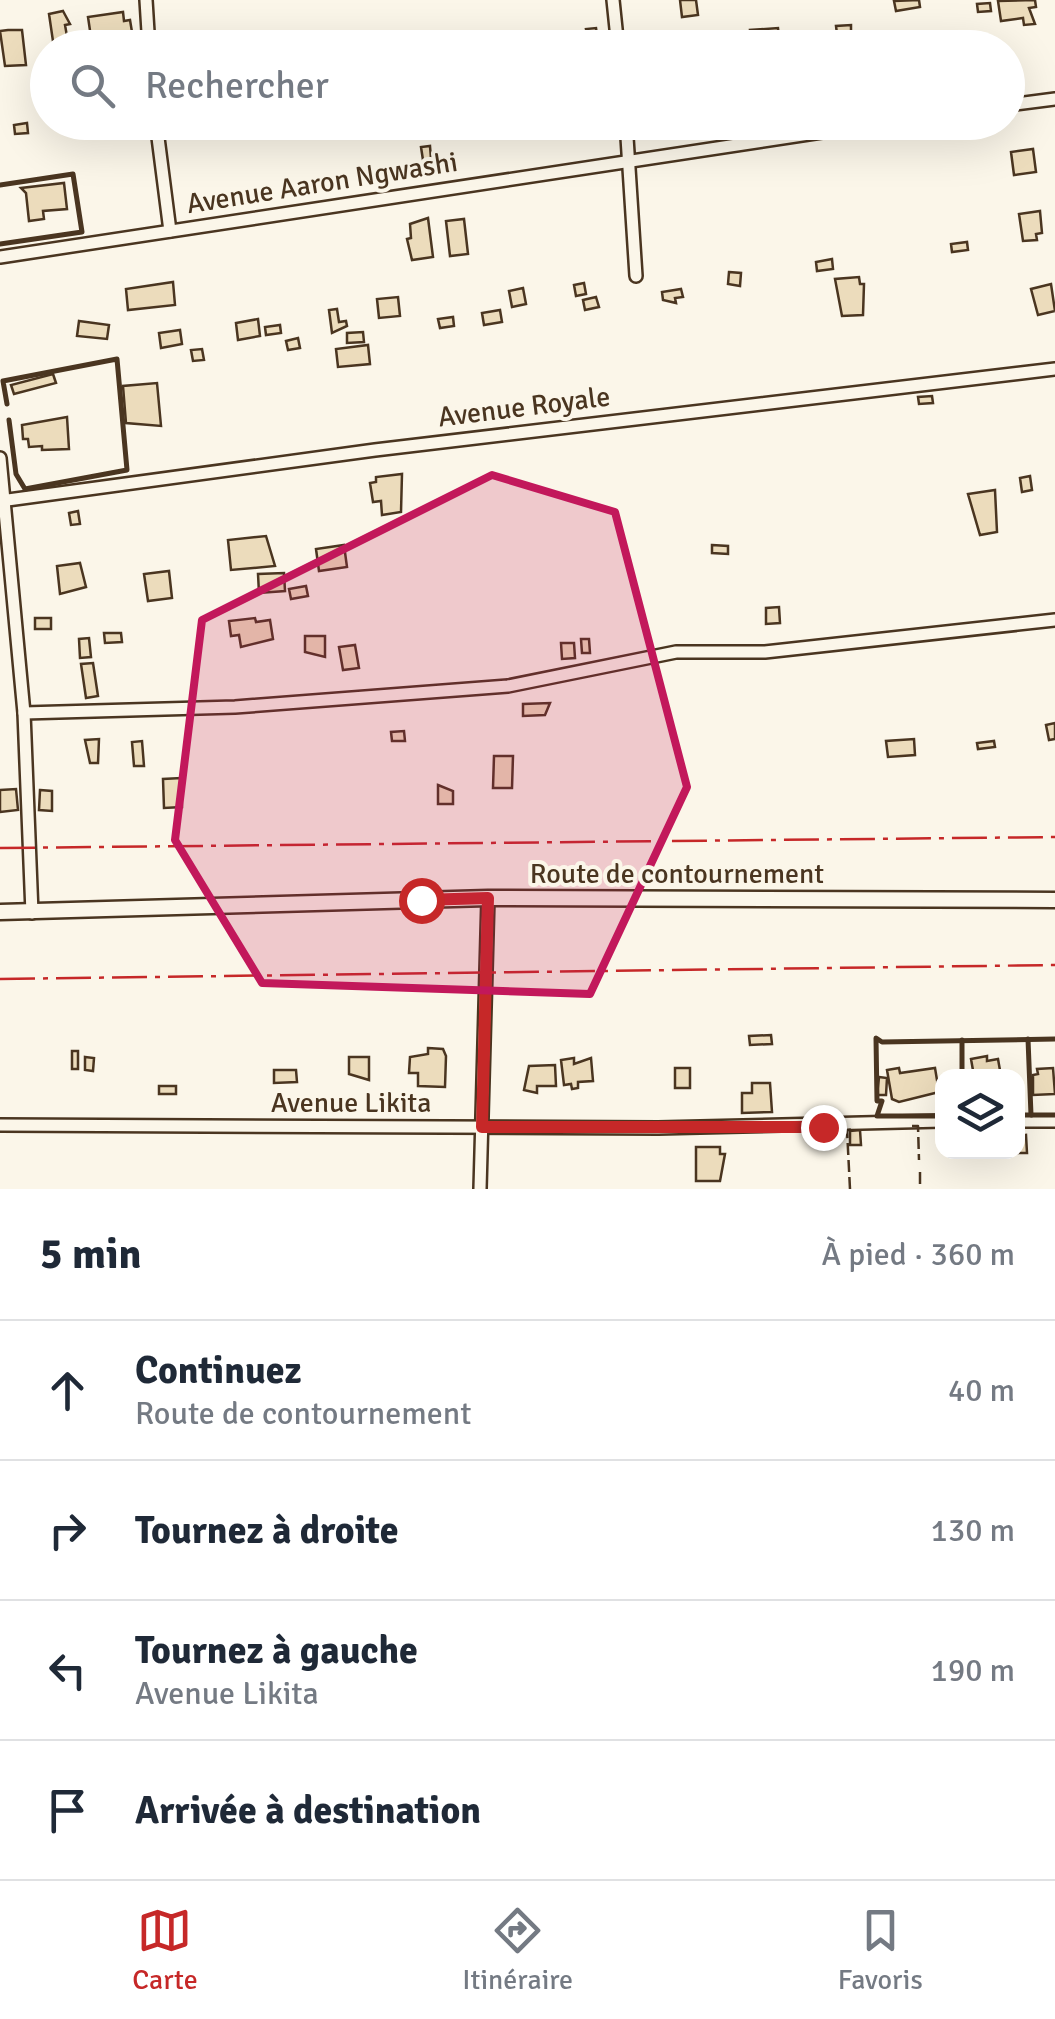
<!DOCTYPE html>
<html lang="fr">
<head>
<meta charset="utf-8">
<style>
	body { margin:0; font-family:Signika,sans-serif; background:#f6f6f7; color:#1f2937 }
	.controls { position:absolute; right:30px; bottom:30px; display:grid; overflow:hidden; border-radius:20px; box-shadow:0 10px 40px #0002 }
	.controls button { width:90px; height:90px; display:grid; place-items:center; padding:0; border:0; border-bottom:2px solid #e0e1e3; background:#fff; color:#1f2937; font:50px sans-serif }
	.stop { position:absolute; width:30px; height:30px; margin:-22px; border:8px solid #c62828; border-radius:50%; background:#fff }
	.stop.end { background:#c62828; border-color:#fff; box-shadow:0 2px 10px #0008 }
	.list { margin:0; padding:0; list-style:none }
	h2 { display:flex; justify-content:space-between; align-items:center; height:130px; margin:0; padding:0 40px; font-size:42px }
	h2 small { font-size:32px; font-weight:400; color:#747a83 }
	.list li { display:grid; grid-template-columns:65px 1fr auto; gap:30px; align-items:center; box-sizing:border-box; height:140px; padding:0 40px; border-top:2px solid #e0e1e3 }
	.list b { display:block; font-size:38px; white-space:nowrap }
	.list p { margin:0; font-size:32px; white-space:nowrap; color:#747a83 }
	.list em { font-size:32px; font-style:normal; color:#747a83 }
	.icon { flex:none; width:55px; height:55px; fill:none; stroke:currentColor; stroke-width:2; stroke-linecap:round; stroke-linejoin:round }
	.map { position:relative; flex:none; width:1055px; height:1189px; overflow:hidden }
	.search { position:absolute; background:#fff; box-shadow:0 10px 40px #0002; left:30px; right:30px; top:30px; height:110px; display:flex; align-items:center; gap:25px; box-sizing:border-box; padding:0 35px; border-radius:55px; color:#747a83; font-size:38px }
	.sheet { height:690px; background:#fff }
	nav { display:flex; justify-content:space-around; align-items:center; box-sizing:border-box; height:140px; border-top:2px solid #e0e1e3; background:#fff; font-size:28px; color:#747a83 }
	nav a { display:grid; justify-items:center; gap:5px }
	nav .on { color:#c62828 }
	.map>svg:first-child { display:block }
	.building { fill:#ecdcbc; stroke:#4a3520; stroke-width:2.5 }
	.lines { fill:none; stroke-linecap:round; stroke-linejoin:round }
	.minor-casing { stroke:#4a3520; stroke-width:16 }
	.tertiary-casing { stroke:#4a3520; stroke-width:19 }
	.minor { stroke:#fbf6e9; stroke-width:11 }
	.tertiary { stroke:#fbf6e9; stroke-width:14 }
	.fence { stroke:#4a3520; stroke-width:2.5; stroke-dasharray:12 5; stroke-linecap:butt }
	.wall { stroke:#4a3520; stroke-width:5 }
	.power { stroke:#c62828; stroke-width:2.5; stroke-dasharray:35 8 5 8; stroke-linecap:butt }
	.route { stroke:#c62828; stroke-width:12 }
	.marked { fill:#c2185b; fill-opacity:0.2; stroke:#c2185b; stroke-width:8; stroke-linejoin:round }
	.labels { text-anchor:middle; dominant-baseline:central; stroke-width:8; stroke-linejoin:round; paint-order:stroke }
	.street-label { font-size:28px; fill:#4a3520; stroke:#fbf6e9 }
</style>
</head>
<body>
<div class="map">
<svg width="1055" height="1189" viewBox="0 0 1055 1189">
	<rect width="100%" height="100%" fill="#fbf6e9"/>
	<!-- building -->
	<g class="building">
		<path d="M680 0H696L698 15 682 17Z"/>
		<path d="M919 0 920 7 896 11 894 1Z"/>
		<path d="M1035 0 1036 7 1029 8 1035 24 1024 25 1023 18 1001 21 998 1Z"/>
		<path d="M990 3 991 11 978 12 977 4Z"/>
		<path d="M63 11 70 24 65 25 68 42 73 48H54L49 14Z"/>
		<path d="M123 12 124 21 130 20 133 38 127 39 128 45 92 44 88 17Z"/>
		<path d="M851 25V33L837 34 836 26Z"/>
		<path d="M596 28 598 43 589 44 586 29Z"/>
		<path d="M778 28 780 48H752L750 30Z"/>
		<path d="M8 30H22L26 65 5 66 0 31Z"/>
		<path d="M841 39 842 48H806L805 42Z"/>
		<path d="M27 123 28 133 15 134 14 125Z"/>
		<path d="M430 146 431 159 423 160 421 147Z"/>
		<path d="M1033 149 1036 172 1014 175 1011 152Z"/>
		<path d="M64 183 67 209 43 211 44 219 29 221 26 193 21 188Z"/>
		<path d="M1040 211 1042 233 1036 234 1037 240 1023 241 1019 214Z"/>
		<path d="M428 218 433 257 412 260 407 239 411 238 410 224Z"/>
		<path d="M464 219 468 254 450 256 446 221Z"/>
		<path d="M967 242 968 250 952 252 951 244Z"/>
		<path d="M832 259 833 269 817 271 816 262Z"/>
		<path d="M729 272 741 273 740 286 728 284Z"/>
		<path d="M859 277 860 284H864L863 315 842 316 835 279Z"/>
		<path d="M173 282 175 305 128 310 126 289Z"/>
		<path d="M584 283 586 294 576 296 574 285Z"/>
		<path d="M1051 284 1055 311 1038 315 1031 289Z"/>
		<path d="M523 288 526 304 512 307 509 291Z"/>
		<path d="M681 289 683 297 675 298 676 303 663 300 662 292Z"/>
		<path d="M398 297 400 316 379 318 377 299Z"/>
		<path d="M596 297 599 307 585 310 583 300Z"/>
		<path d="M337 309 339 322 346 321 347 326 332 333 329 310Z"/>
		<path d="M500 310 502 322 484 325 482 313Z"/>
		<path d="M453 317 454 326 440 328 438 319Z"/>
		<path d="M258 319 260 336 238 340 236 323Z"/>
		<path d="M79 321 109 325 107 339 77 336Z"/>
		<path d="M280 325 281 333 266 335 265 327Z"/>
		<path d="M180 330 182 344 161 348 159 333Z"/>
		<path d="M363 332 364 342 347 343V333Z"/>
		<path d="M298 338 300 348 288 350 286 341Z"/>
		<path d="M368 345 370 364 338 367 336 349Z"/>
		<path d="M202 349 204 360 193 361 191 350Z"/>
		<path d="M53 374 56 383 14 394 11 385Z"/>
		<path d="M157 383 161 426 126 423 123 386Z"/>
		<path d="M932 396 933 403 919 404 918 397Z"/>
		<path d="M67 417 69 449 42 450V446L29 447 28 439H23L22 425Z"/>
		<path d="M402 474 401 512 382 515 381 501 373 502 370 483 376 482V477Z"/>
		<path d="M1030 476 1032 490 1022 492 1020 478Z"/>
		<path d="M995 490 997 532 980 535 968 494Z"/>
		<path d="M78 511 80 524 71 525 69 513Z"/>
		<path d="M266 536 275 566 231 570 228 540Z"/>
		<path d="M344 545 347 567 319 571 316 549Z"/>
		<path d="M712 545 728 546V554L712 553Z"/>
		<path d="M80 563 86 587 60 594 57 566Z"/>
		<path d="M169 571 172 598 148 601 144 574Z"/>
		<path d="M284 573 285 591 259 593 258 574Z"/>
		<path d="M306 586 308 596 291 599 289 589Z"/>
		<path d="M779 607 780 623 766 624V608Z"/>
		<rect x="35" y="618" width="16" height="11"/>
		<path d="M255 618 256 622 270 620 273 639 241 647 239 635 231 636 229 621Z"/>
		<path d="M104 633H121L122 642 105 643Z"/>
		<path d="M305 636H325V657L305 652Z"/>
		<path d="M89 638 91 657 80 658 79 639Z"/>
		<path d="M581 639H589L590 653H582Z"/>
		<path d="M561 643H574L575 658 562 659Z"/>
		<path d="M355 645 359 668 343 670 339 647Z"/>
		<path d="M93 663 98 696 86 698 81 664Z"/>
		<path d="M550 703 545 715 523 716V704Z"/>
		<path d="M1055 723V739L1049 740 1046 725Z"/>
		<path d="M404 731 405 741H392L391 732Z"/>
		<path d="M99 739 98 763H90L85 740Z"/>
		<path d="M914 739 915 755 888 757 886 741Z"/>
		<path d="M142 741 144 766H134L132 742Z"/>
		<path d="M994 741 995 747 978 749 977 743Z"/>
		<path d="M494 756H513L512 788H493Z"/>
		<path d="M181 778 182 807 164 808 163 779Z"/>
		<path d="M438 785 453 791V804H438Z"/>
		<path d="M16 789 18 810 0 812V790Z"/>
		<path d="M40 790 52 791V811L39 810Z"/>
		<path d="M771 1035 772 1044 750 1045 749 1036Z"/>
		<path d="M428 1048 443 1049 446 1056 445 1087 418 1086V1073H409L410 1057 428 1054Z"/>
		<rect x="72" y="1051" width="6" height="18"/>
		<path d="M987 1056V1061L998 1059 1001 1076H974L971 1059Z"/>
		<path d="M85 1057 94 1058 93 1071 85 1070Z"/>
		<path d="M349 1057H369V1080L349 1074Z"/>
		<path d="M574 1058V1064L591 1058 593 1081 578 1082V1088L572 1089 571 1084 564 1085 561 1060Z"/>
		<path d="M555 1065 556 1086H537V1093L524 1090 529 1066Z"/>
		<rect x="675" y="1068" width="15" height="20"/>
		<path d="M899 1068 900 1073 935 1068 939 1092 899 1102 892 1099 887 1070Z"/>
		<path d="M1053 1068 1055 1094 1033 1095V1075L1038 1074 1037 1069Z"/>
		<path d="M274 1070H296L297 1082 274 1083Z"/>
		<path d="M879 1077 887 1078 886 1095H877Z"/>
		<path d="M752 1083H770L772 1112 742 1113V1093H752Z"/>
		<rect x="159" y="1086" width="17" height="8"/>
		<path d="M860 1130 861 1145H850V1131Z"/>
		<path d="M1026 1135 1027 1153H1014L1018 1136Z"/>
		<path d="M696 1147H720V1154H725L720 1181H696Z"/>
	</g>
	<g class="lines">
		<!-- minor casing -->
		<g class="minor-casing">
			<g id="minor">
				<path d="M146 0 149 48"/>
				<path d="M613 0 618 48"/>
				<path d="M1008 105 1055 99"/>
				<path d="M156 122 170 231"/>
				<path d="M626 122 636 276"/>
				<path d="M0 257 888 122"/>
				<path d="M0 458 24 713 32 913"/>
				<path d="M0 501 375 450 1055 369"/>
				<path d="M24 713 235 707 508 686 676 652H765L1055 620"/>
				<path d="M1018 1121H1055"/>
				<path d="M0 1125 658 1128 942 1121"/>
				<path d="M480 1189 488 898"/>
			</g>
		</g>
		<!-- tertiary casing -->
		<g class="tertiary-casing">
			<path id="tertiary" d="M0 912 488 898 1055 900"/>
		</g>
		<!-- minor -->
		<use href="#minor" class="minor"/>
		<!-- tertiary -->
		<use href="#tertiary" class="tertiary"/>
		<!-- fence -->
		<g class="fence">
			<path d="M912 1126H918L919 1160"/>
			<path d="M920 1172V1189"/>
			<path d="M850 1189 847 1130 855 1129"/>
		</g>
		<!-- wall -->
		<g class="wall">
			<path d="M0 185 73 174 82 232 0 244"/>
			<path d="M7 404 3 381 117 359 127 470 25 489 16 474 9 420"/>
			<path d="M1028 1039 1031 1115"/>
			<path d="M962 1076V1040"/>
			<path d="M1018 1115H1055"/>
			<path d="M938 1116H877L882 1101H877L876 1038 882 1042 1055 1039"/>
		</g>
		<!-- power -->
		<g class="power">
			<path d="M0 848 1055 837"/>
			<path d="M0 979 1055 965"/>
		</g>
	</g>
	<g class="lines">
		<!-- route -->
		<path class="route" d="M421 900 488 898 482 1127H823"/>
	</g>
	<!-- marked area -->
	<path class="marked" d="M492 475 615 512 687 787 590 994 262 983 175 840 202 620Z"/>
	<g class="labels">
		<!-- street labels -->
		<g class="street-label">
			<text transform="translate(322 183) rotate(-9)">Avenue Aaron Ngwashi</text>
			<text transform="translate(524 407) rotate(-7)">Avenue Royale</text>
			<text x="677" y="874">Route de contournement</text>
			<text x="351" y="1103">Avenue Likita</text>
		</g>
	</g>
</svg>
<div class="controls">
<button><svg class="icon" aria-label="layers" viewBox="0 0 24 24"><path d="M12 4l9 5-9 5-9-5zM3 14l9 5 9-5"/></svg></button>
</div>
<div class="stop" style="left:421px;top:900px"></div>
<div class="stop end" style="left:823px;top:1127px"></div>
<div class="search"><svg class="icon" aria-label="search" viewBox="0 0 24 24"><circle cx="10" cy="10" r="6"/><path d="M15 15l6 6"/></svg>Rechercher</div>
</div>
<section class="sheet">
<h2>5 min<small>À pied · 360 m</small></h2>
<ul class="list">
<li><svg class="icon" aria-label="ahead" viewBox="0 0 24 24"><path d="M12 20V5M6 11l6-6 6 6"/></svg><div><b>Continuez</b><p>Route de contournement</p></div><em>40 m</em></li>
<li><svg class="icon" aria-label="right" viewBox="0 0 24 24"><path d="M7 20v-9h11M14 6l5 5-5 5"/></svg><div><b>Tournez à droite</b></div><em>130 m</em></li>
<li><svg class="icon" aria-label="left" viewBox="0 0 24 24"><path d="M17 20v-9H6M10 6l-5 5 5 5"/></svg><div><b>Tournez à gauche</b><p>Avenue Likita</p></div><em>190 m</em></li>
<li><svg class="icon" aria-label="arrive" viewBox="0 0 24 24"><path d="M6 21V4h12l-3 4 3 4H6"/></svg><div><b>Arrivée à destination</b></div></li>
</ul>
</section>
<nav>
<a class="on"><svg class="icon" aria-label="map" viewBox="0 0 24 24"><path d="M3 6l6-2 6 2 6-2v14l-6 2-6-2-6 2zM9 4v14M15 6v14"/></svg>Carte</a>
<a><svg class="icon" aria-label="directions" viewBox="0 0 24 24"><path d="M12 3l9 9-9 9-9-9zM9 14v-3h6M13 9l2 2-2 2"/></svg>Itinéraire</a>
<a><svg class="icon" aria-label="saved" viewBox="0 0 24 24"><path d="M7 4h10v16l-5-4-5 4z"/></svg>Favoris</a>
</nav>
</body>
</html>
